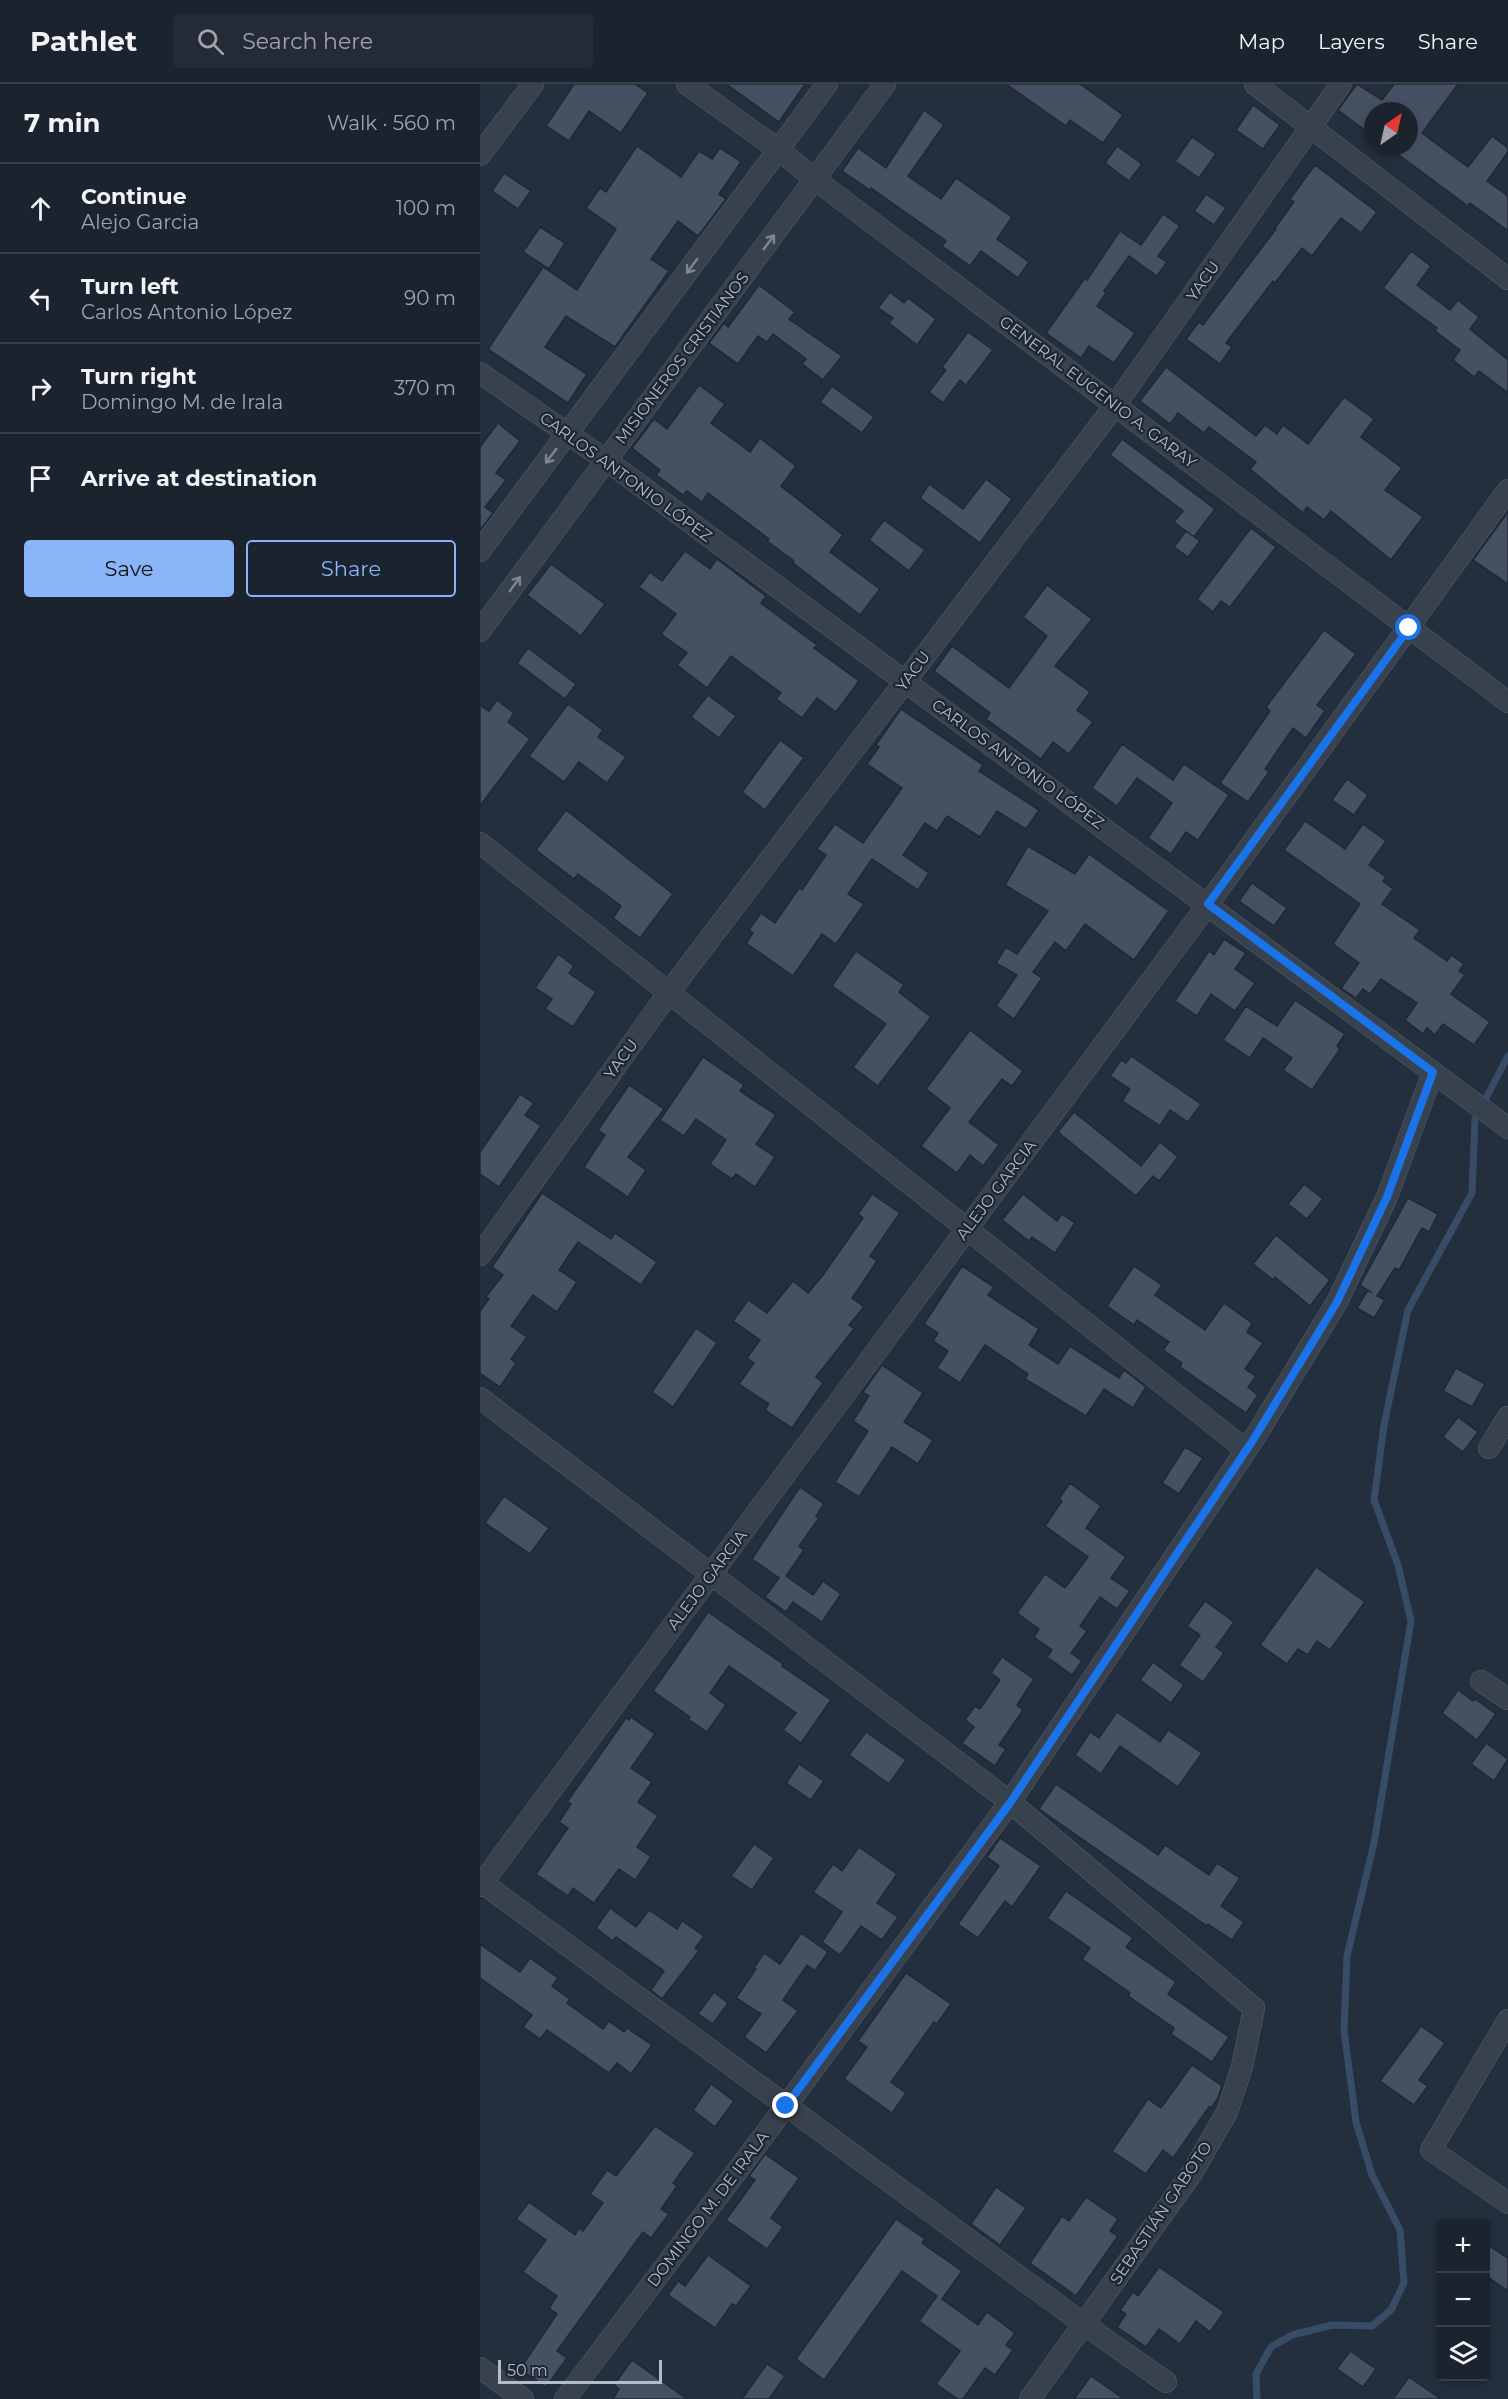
<!DOCTYPE html>
<html lang="en">
<head>
<meta charset="utf-8">
<style>
	body { margin:0; font-family:Montserrat,sans-serif; background:#242b36; color:#f1f3f6 }
	.controls { position:absolute; right:18px; bottom:18px; display:grid; overflow:hidden; border-radius:6px; box-shadow:0 3px 9px #0003 }
	.controls button { width:54px; height:54px; display:grid; place-items:center; padding:0; border:0; border-bottom:2px solid #39404a; background:#1b232e; color:#f1f3f6; font:30px sans-serif }
	.compass { position:absolute; left:884px; top:18px; width:54px; height:54px; border-radius:50%; background:#1b232e; box-shadow:0 3px 9px #0003; rotate:34deg }
	.scale { position:absolute; left:18px; bottom:15px; width:164px; box-sizing:border-box; padding-left:6px; border:3px solid #b4bcc9; border-top:0; font-size:16px; line-height:21px; white-space:nowrap; color:#b4bcc9; -webkit-text-stroke:4px #1d2633; paint-order:stroke }
	.stop { position:absolute; width:18px; height:18px; margin:-14px; border:4px solid #1a73e8; border-radius:50%; background:#fff }
	.stop.end { background:#1a73e8; border-color:#fff; box-shadow:0 2px 6px #0008 }
	.list { margin:0; padding:0; list-style:none }
	h2 { display:flex; justify-content:space-between; align-items:center; height:78px; margin:0; padding:0 24px; font-size:26px }
	h2 small { font-size:20px; font-weight:400; color:#a0a4aa }
	.list li { display:grid; grid-template-columns:39px 1fr auto; gap:18px; align-items:center; box-sizing:border-box; height:90px; padding:0 24px; border-top:2px solid #39404a }
	.list b { display:block; font-size:22px; white-space:nowrap }
	.list p { margin:0; font-size:20px; white-space:nowrap; color:#a0a4aa }
	.list em { font-size:20px; font-style:normal; color:#a0a4aa }
	.actions { display:flex; gap:12px; padding:18px 24px }
	.actions a { flex:1; padding:14px 0; border:2px solid #8ab4f8; border-radius:6px; text-align:center; font-size:21px; color:#8ab4f8 }
	.actions .main { background:#8ab4f8; color:#111 }
	.icon { flex:none; width:33px; height:33px; fill:none; stroke:currentColor; stroke-width:2; stroke-linecap:round; stroke-linejoin:round }
	.map { position:relative; flex:none; width:1028px; height:2315px; overflow:hidden }
	header { display:flex; align-items:center; gap:36px; box-sizing:border-box; height:84px; padding:0 30px; background:#1b232e; border-bottom:2px solid #39404a }
	header strong { font-size:28px }
	nav { display:flex; gap:33px; margin-inline-start:auto; font-size:21px }
	.search { width:420px; height:54px; background:#242b36; display:flex; align-items:center; gap:15px; box-sizing:border-box; padding:0 21px; border-radius:6px; color:#a0a4aa; font-size:22px }
	main { display:flex }
	aside { flex:1; background:#1b232e }
	.map>svg:first-child { display:block }
	.lines { fill:none; stroke-linecap:round; stroke-linejoin:round }
	.stream { stroke:#394c67; stroke-width:7 }
	.building { fill:#455162; stroke:#1f2835; stroke-width:1.5 }
	.minor-casing { stroke:#565f6c; stroke-width:22 }
	.minor { stroke:#38414e; stroke-width:21 }
	.oneway { stroke:#7c8592 }
	.route { stroke:#1a73e8; stroke-width:8 }
	.labels { text-anchor:middle; dominant-baseline:central; stroke-width:4.5; stroke-linejoin:round; paint-order:stroke }
	.street-label { font-size:16px; fill:#b4bcc9; stroke:#1d2633 }
</style>
</head>
<body>
<header>
<strong>Pathlet</strong>
<div class="search"><svg class="icon" aria-label="search" viewBox="0 0 24 24"><circle cx="10" cy="10" r="6"/><path d="M15 15l6 6"/></svg>Search here</div>
<nav><a>Map</a><a>Layers</a><a>Share</a></nav>
</header>
<main>
<aside>
<h2>7 min<small>Walk · 560 m</small></h2>
<ul class="list">
<li><svg class="icon" aria-label="ahead" viewBox="0 0 24 24"><path d="M12 20V5M6 11l6-6 6 6"/></svg><div><b>Continue</b><p>Alejo Garcia</p></div><em>100 m</em></li>
<li><svg class="icon" aria-label="left" viewBox="0 0 24 24"><path d="M17 20v-9H6M10 6l-5 5 5 5"/></svg><div><b>Turn left</b><p>Carlos Antonio López</p></div><em>90 m</em></li>
<li><svg class="icon" aria-label="right" viewBox="0 0 24 24"><path d="M7 20v-9h11M14 6l5 5-5 5"/></svg><div><b>Turn right</b><p>Domingo M. de Irala</p></div><em>370 m</em></li>
<li><svg class="icon" aria-label="arrive" viewBox="0 0 24 24"><path d="M6 21V4h12l-3 4 3 4H6"/></svg><div><b>Arrive at destination</b></div></li>
</ul>
<div class="actions"><a class="main">Save</a><a>Share</a></div>
</aside>
<div class="map">
<svg width="1028" height="2315" viewBox="0 0 1028 2315">
	<rect width="100%" height="100%" fill="#242f3e"/>
	<g class="lines">
		<!-- stream -->
		<path class="stream" d="M777 2315 776 2290 791 2263 812 2251 852 2241 892 2242 911 2226 924 2199 920 2146 892 2091 876 2038 864 1946 867 1872 894 1759 931 1537 918 1481 894 1416 904 1341 928 1226 992 1109 995 1035 1028 972"/>
	</g>
	<!-- building -->
	<g class="building">
		<path d="M94 0H155L168 9 141 49 109 27 89 57 66 42Z"/>
		<path d="M246 0H325L299 38Z"/>
		<path d="M526 0H600L643 31 623 59 590 36 586 42Z"/>
		<path d="M877 0 902 16 914 0H978L942 49 988 83 1012 52 1028 64V68L1007 97 1028 112V147L990 119 988 122 908 63H929V27H893V52L858 26Z"/>
		<path d="M773 21 800 41 783 65 756 46Z"/>
		<path d="M444 26 464 41 428 92 461 115 476 94 532 133 517 155 549 178 538 194 501 167 490 182 462 162 466 157 391 104 390 106 362 87 378 64 406 84Z"/>
		<path d="M712 53 736 70 719 94 695 77Z"/>
		<path d="M157 62 201 93 219 67 232 75 240 64 261 78 239 110 246 115 218 152 198 137 171 175 189 187 135 263 86 232 65 263 107 290 88 319 8 265 63 183 97 206 136 145 106 124 120 104 126 108Z"/>
		<path d="M637 62 662 80 649 97 625 79Z"/>
		<path d="M835 81 897 128 881 149 861 134 832 172 822 164 795 199 793 197 746 259 752 263 740 280 706 255 719 238 723 241 796 145 795 144 814 118 810 115Z"/>
		<path d="M24 89 51 107 38 125 12 107Z"/>
		<path d="M726 110 746 124 734 141 714 127Z"/>
		<path d="M683 130 700 142 678 172 687 178 677 192 649 172 624 207 626 209 617 222 655 249 634 279 609 262 601 274 566 249 605 194 607 196 640 147 661 161Z"/>
		<path d="M60 143 85 159 69 185 43 168Z"/>
		<path d="M931 167 951 182 937 201 970 226 978 216 999 233 990 245 1028 276V309L999 287 994 293 973 276 980 266 955 247 957 244 903 204Z"/>
		<path d="M279 201 315 228 309 235 362 272 343 296 322 280 326 275 293 250 287 258 278 252 258 280 229 259 244 239 248 243Z"/>
		<path d="M410 208 424 219 428 214 456 235 437 261 409 239 413 234 398 224Z"/>
		<path d="M488 248 513 266 486 301 480 296 463 319 449 308 466 286 462 283Z"/>
		<path d="M686 283 776 352 785 341 797 350 803 341 828 360 864 313 894 335 881 353 922 384 905 406 943 433 911 476 851 427 844 436 827 423 823 429 770 385 776 378 729 343 724 349 698 329 690 340 660 317Z"/>
		<path d="M219 301 245 320 231 339 270 368 280 354 316 382 301 402 363 451 350 468 400 505 380 531 313 479 314 477 287 457 289 455 228 409 222 418 207 407 203 411 176 391 180 386 152 364 174 335 187 345Z"/>
		<path d="M352 302 394 333 382 349 340 318Z"/>
		<path d="M18 339 40 357 16 389 26 396 5 423 13 429 0 446V363Z"/>
		<path d="M642 355 735 425 714 453 694 438 703 427 630 371Z"/>
		<path d="M506 395 532 415 500 459 440 414 449 400 483 425Z"/>
		<path d="M1028 428V500L993 476Z"/>
		<path d="M404 436 445 466 429 487 389 456Z"/>
		<path d="M771 444 796 463 750 523 741 517 733 528 717 515Z"/>
		<path d="M706 447 720 457 708 473 694 463Z"/>
		<path d="M205 467 230 485 237 475 286 512 281 519 337 561 334 564 379 597 356 628 337 614 322 634 296 615 301 609 251 572 227 604 197 581 207 569 181 550 196 530 159 503 170 488 182 497Z"/>
		<path d="M71 480 125 520 101 552 47 511Z"/>
		<path d="M567 501 612 535 575 582 610 608 597 626 613 638 589 670 573 658 561 675 506 635 510 629 454 587 472 562 529 604 567 552 543 533Z"/>
		<path d="M844 546 876 570 837 621 845 627 826 654 813 644 785 685 789 688 768 718 740 699 790 627 786 623Z"/>
		<path d="M48 564 96 600 85 615 37 579Z"/>
		<path d="M228 611 256 632 239 654 211 633Z"/>
		<path d="M17 616 34 629 28 638 50 655 0 722V621L9 627Z"/>
		<path d="M88 620 123 646 118 653 146 673 127 699 99 678 84 698 49 672Z"/>
		<path d="M421 625 503 681 499 687 559 726 546 745 517 727 500 753 467 732 457 747 445 739 423 771 449 789 438 806 392 775 368 810 384 820 356 860 342 850 313 892 266 859 273 849 269 846 281 829 295 839 319 804 322 806 346 771 337 765 355 740 383 759 422 704 387 680 399 663 396 661Z"/>
		<path d="M300 656 324 674 285 726 262 708Z"/>
		<path d="M642 660 693 696 704 680 749 711 718 756 706 748 691 770 668 754 692 719 657 694 637 722 612 704Z"/>
		<path d="M867 695 888 711 874 731 852 716Z"/>
		<path d="M86 726 193 810 160 854 133 834 141 822 98 790 94 795 56 766Z"/>
		<path d="M825 737 865 765 883 740 906 757 889 781 906 793 903 797 913 805 902 820 940 846 934 854 967 877 971 871 984 880 979 887 985 891 971 910 1010 938 994 961 963 940 955 951 947 944 943 950 925 936 937 919 901 895 890 910 883 905 876 914 861 904 879 879 853 860 880 820 804 766Z"/>
		<path d="M548 762 595 790 609 770 689 827 654 876 605 840 586 867 575 858 553 888 562 894 534 935 516 922 537 891 516 879 526 863 537 870 568 827 525 801Z"/>
		<path d="M772 799 807 824 794 842 759 817Z"/>
		<path d="M744 855 766 869 755 885 775 899 755 927 731 910 717 932 695 917 729 867 734 871Z"/>
		<path d="M376 867 424 901 419 908 451 933 398 1002 373 983 406 940 352 902Z"/>
		<path d="M78 870 94 882 89 889 116 908 93 943 65 925 72 915 55 904Z"/>
		<path d="M815 916 865 950 857 962 860 965 832 1006 803 986 812 974 783 954 770 974 743 956 766 922 797 942Z"/>
		<path d="M490 946 543 987 532 1002 522 995 489 1038 519 1061 503 1082 490 1071 477 1089 441 1062 470 1024 446 1005Z"/>
		<path d="M651 972 721 1020 708 1038 690 1026 680 1042 642 1017 650 1005 630 992 641 976 646 979Z"/>
		<path d="M223 973 264 1001 260 1007 296 1031 276 1060 295 1073 275 1103 256 1090 252 1095 230 1080 246 1056 216 1035 204 1052 180 1036Z"/>
		<path d="M149 1001 184 1025 148 1073 166 1086 148 1113 104 1083 125 1051 118 1046Z"/>
		<path d="M40 1010 54 1019 45 1031 61 1042 19 1103 0 1090V1068Z"/>
		<path d="M594 1028 661 1082 680 1058 698 1073 679 1097 673 1092 656 1112 578 1048Z"/>
		<path d="M824 1100 843 1115 827 1135 808 1120Z"/>
		<path d="M62 1109 131 1155 135 1149 177 1178 161 1201 98 1158 79 1186 97 1198 77 1228 53 1211 31 1242 47 1253 31 1275 36 1279 20 1303 0 1289V1227L9 1215 6 1213 23 1191 12 1183Z"/>
		<path d="M392 1110 420 1129 390 1172 397 1177 372 1214 384 1223 369 1241 374 1245 336 1293 343 1299 312 1344 285 1326 289 1320 259 1300 274 1279 267 1274 280 1256 253 1237 268 1216 287 1229 313 1197 328 1209 343 1191 383 1134 378 1130Z"/>
		<path d="M543 1110 577 1137 582 1130 595 1139 575 1169 552 1153 549 1157 522 1136Z"/>
		<path d="M928 1114 958 1130 949 1148 942 1144 919 1186 915 1184 897 1212 905 1216 894 1234 877 1224 888 1206 892 1209 880 1201Z"/>
		<path d="M796 1151 850 1196 830 1222 795 1193 793 1196 773 1180Z"/>
		<path d="M482 1182 514 1203 508 1211 559 1245 549 1261 578 1280 590 1262 639 1294 644 1286 666 1303 653 1324 624 1305 606 1332 545 1295 548 1290 505 1261 480 1299 457 1284 468 1267 453 1257 458 1249 444 1240Z"/>
		<path d="M654 1182 682 1201 675 1211 725 1246 744 1219 772 1239 767 1248 783 1259 765 1285 776 1292 768 1303 778 1311 766 1329 700 1283 702 1279 683 1266 689 1258 657 1236 654 1241 627 1222Z"/>
		<path d="M216 1244 237 1259 193 1323 172 1308Z"/>
		<path d="M402 1281 443 1309 424 1338 453 1356 438 1380 412 1363 379 1413 355 1398 388 1347 373 1337 389 1312 383 1308Z"/>
		<path d="M976 1284 1005 1300 992 1323 963 1307Z"/>
		<path d="M978 1333 998 1348 983 1368 963 1353Z"/>
		<path d="M705 1363 723 1374 699 1410 682 1399Z"/>
		<path d="M590 1399 621 1422 606 1444 646 1473 631 1494 650 1507 637 1525 620 1513 600 1542 607 1547 591 1569 602 1577 592 1591 567 1573 572 1566 554 1553 559 1545 537 1529 565 1490 585 1504 608 1473 565 1442 582 1417 579 1415Z"/>
		<path d="M320 1403 344 1420 336 1432 339 1434 319 1462 324 1466 306 1492 333 1511 343 1497 361 1510 342 1538 313 1518 306 1528 285 1513 299 1494 272 1475Z"/>
		<path d="M24 1412 69 1444 50 1470 5 1439Z"/>
		<path d="M836 1483 885 1518 850 1566 837 1557 828 1571 818 1565 807 1580 780 1561Z"/>
		<path d="M725 1517 754 1538 736 1563 744 1569 723 1598 699 1581 720 1551 707 1542Z"/>
		<path d="M228 1528 303 1580 302 1582 351 1616 321 1659 303 1646 316 1629 249 1582 230 1609 246 1621 227 1648 208 1635 210 1633 173 1607Z"/>
		<path d="M522 1573 554 1595 537 1621 543 1626 519 1661 526 1665 515 1682 482 1659 494 1643 485 1636 495 1622 500 1625 520 1596 511 1589Z"/>
		<path d="M673 1578 704 1601 691 1619 660 1596Z"/>
		<path d="M978 1606 993 1617 995 1615 1016 1630 997 1656 962 1629Z"/>
		<path d="M637 1628 680 1658 688 1646 722 1669 698 1703 640 1662 621 1690 595 1671 610 1648 619 1654Z"/>
		<path d="M151 1633 175 1650 151 1684 172 1698 158 1718 178 1732 157 1763 171 1773 155 1796 139 1785 114 1819 93 1804 88 1812 56 1790 88 1744 79 1738 91 1720 87 1718 146 1634 149 1636Z"/>
		<path d="M386 1648 426 1676 409 1700 369 1671Z"/>
		<path d="M1006 1659 1028 1675 1014 1697 991 1680Z"/>
		<path d="M319 1680 344 1697 331 1716 306 1699Z"/>
		<path d="M576 1700 678 1771 685 1761 729 1791 737 1779 760 1794 741 1822 764 1838 752 1856 728 1840 727 1842 559 1725Z"/>
		<path d="M520 1754 561 1782 532 1823 525 1817 498 1854 478 1840 519 1782 507 1773Z"/>
		<path d="M274 1760 294 1774 272 1806 251 1792Z"/>
		<path d="M379 1763 417 1790 397 1819 418 1833 402 1856 381 1842 360 1871 342 1858 362 1828 333 1808 353 1780 362 1787Z"/>
		<path d="M586 1807 653 1854 646 1863 696 1898 688 1910 749 1953 732 1978 691 1950 694 1944 648 1912 650 1909 602 1875 610 1864 567 1834Z"/>
		<path d="M130 1824 156 1843 169 1826 197 1845 202 1837 224 1852 215 1864 219 1867 182 1915 171 1906 184 1887 136 1853 133 1857 116 1844Z"/>
		<path d="M321 1849 348 1868 335 1887 327 1881 303 1916 318 1927 286 1969 264 1953 281 1930 256 1914 276 1885 274 1884 284 1869 300 1880Z"/>
		<path d="M0 1860 40 1888 50 1874 78 1894 72 1902 90 1915 87 1919 123 1945 129 1937 144 1948 147 1944 172 1961 151 1990 137 1979 129 1989 67 1946 60 1955 43 1943 52 1931 0 1894Z"/>
		<path d="M426 1889 471 1920 457 1940 454 1938 411 1998 426 2009 412 2029 364 1995 387 1963 378 1957Z"/>
		<path d="M234 1908 248 1919 233 1940 218 1930Z"/>
		<path d="M941 1942 965 1959 939 1996 948 2002 934 2021 900 1997Z"/>
		<path d="M712 1981 742 2002 738 2014 731 2024 729 2023 693 2074 683 2066 666 2090 632 2067 668 2015 681 2024Z"/>
		<path d="M231 2000 254 2017 235 2043 213 2026Z"/>
		<path d="M175 2042 215 2069 193 2099 197 2102 181 2125 189 2130 171 2154 163 2148 77 2267 87 2274 66 2303 40 2285 77 2230 69 2224 77 2212 43 2188 66 2156 36 2135 49 2118 95 2151 99 2144 103 2147 123 2119 110 2110 127 2086 136 2092Z"/>
		<path d="M285 2070 319 2094 291 2134 303 2143 287 2165 246 2136 275 2096 269 2092Z"/>
		<path d="M516 2103 546 2124 520 2161 491 2140Z"/>
		<path d="M606 2113 638 2135 630 2147 638 2152 596 2212 550 2179 582 2132 589 2137Z"/>
		<path d="M416 2135 445 2155 442 2159 482 2187 462 2215 498 2241 507 2228 535 2249 526 2261 533 2266 515 2291 505 2284 483 2315H478L456 2300 480 2267 439 2237 457 2212 422 2187 344 2296 316 2275Z"/>
		<path d="M1005 2159 1028 2174V2207L1005 2191Z"/>
		<path d="M228 2171 271 2202 256 2222 252 2220 235 2244 188 2211 198 2197 205 2202Z"/>
		<path d="M679 2183 744 2228 730 2248 716 2237 700 2260 679 2245 666 2263 637 2243 646 2230 640 2226 653 2208 658 2212Z"/>
		<path d="M870 2267 896 2285 883 2303 857 2285Z"/>
		<path d="M152 2276 207 2315H133L139 2305 134 2301Z"/>
		<path d="M287 2280 305 2292 289 2315H262Z"/>
		<path d="M611 2292 644 2315H594Z"/>
		<path d="M929 2293 961 2315H913Z"/>
	</g>
	<g class="lines">
		<!-- minor casing -->
		<g class="minor-casing">
			<g id="minor">
				<path d="M207 0 299 66 336 96 1028 618"/>
				<path d="M775 0 1028 195"/>
				<path d="M0 71 53 0"/>
				<path d="M0 289 126 376 1028 1044"/>
				<path d="M0 467 347 0"/>
				<path d="M0 547 405 0"/>
				<path d="M0 759 766 1366"/>
				<path d="M0 1171 190 907 636 320 861 0"/>
				<path d="M0 1314 530 1718 774 1924 762 1983 747 2028 712 2089 550 2315"/>
				<path d="M1009 1364 1028 1333"/>
				<path d="M1001 1597 1028 1615"/>
				<path d="M0 1797 605 2241 686 2298"/>
				<path d="M0 1802 728 820 1028 406"/>
				<path d="M1028 1936 951 2066 1028 2119"/>
				<path d="M0 2284 43 2315"/>
				<path d="M85 2315 306 2022 530 1718 775 1353 857 1218 907 1113 953 988"/>
			</g>
		</g>
		<!-- minor -->
		<use href="#minor" class="minor"/>
	</g>
	<!-- one-way arrows -->
	<defs><path id="oneway-shaft" d="M-6 0H5M1.5-3L5.5 0L1.5 3" fill="none" stroke-width="1.6" stroke-linecap="round" stroke-linejoin="round" transform="scale(1.5)"/></defs>
	<g class="oneway">
		<use href="#oneway-shaft" transform="translate(289 158) rotate(-53)"/>
		<use href="#oneway-shaft" transform="translate(212 182) rotate(127)"/>
		<use href="#oneway-shaft" transform="translate(71 372) rotate(127)"/>
		<use href="#oneway-shaft" transform="translate(35 500) rotate(-54)"/>
	</g>
	<g class="lines">
		<!-- route -->
		<path class="route" d="M306 2022 530 1719 775 1353 857 1218 907 1113 953 988 728 820 929 544"/>
	</g>
	<g class="labels">
		<!-- street labels -->
		<g class="street-label">
			<text transform="translate(723 197) rotate(-55)">YACU</text>
			<text transform="translate(202 274) rotate(-53)">MISIONEROS CRISTIANOS</text>
			<text transform="translate(618 308) rotate(37)">GENERAL EUGENIO A. GARAY</text>
			<text transform="translate(146 393) rotate(36)">CARLOS ANTONIO LÓPEZ</text>
			<text transform="translate(433 587) rotate(-53)">YACU</text>
			<text transform="translate(538 680) rotate(36)">CARLOS ANTONIO LÓPEZ</text>
			<text transform="translate(141 975) rotate(-54)">YACU</text>
			<text transform="translate(516 1106) rotate(-53)">ALEJO GARCIA</text>
			<text transform="translate(227 1496) rotate(-53)">ALEJO GARCIA</text>
			<text transform="translate(228 2125) rotate(-53)">DOMINGO M. DE IRALA</text>
			<text transform="translate(681 2129) rotate(-56)">SEBASTIÁN GABOTO</text>
		</g>
	</g>
</svg>
<div class="controls">
<button>+</button>
<button>−</button>
<button><svg class="icon" aria-label="layers" viewBox="0 0 24 24"><path d="M12 4l9 5-9 5-9-5zM3 14l9 5 9-5"/></svg></button>
</div>
<svg class="compass" viewBox="-18 -18 36 36"><path d="M0-13l5 13h-10z" fill="#e53935"/><path d="M0 13l5-13h-10z" fill="#a0a4aa"/></svg>
<div class="scale">50 m</div>
<div class="stop" style="left:929px;top:544px"></div>
<div class="stop end" style="left:306px;top:2022px"></div>
</div>
</main>
</body>
</html>
